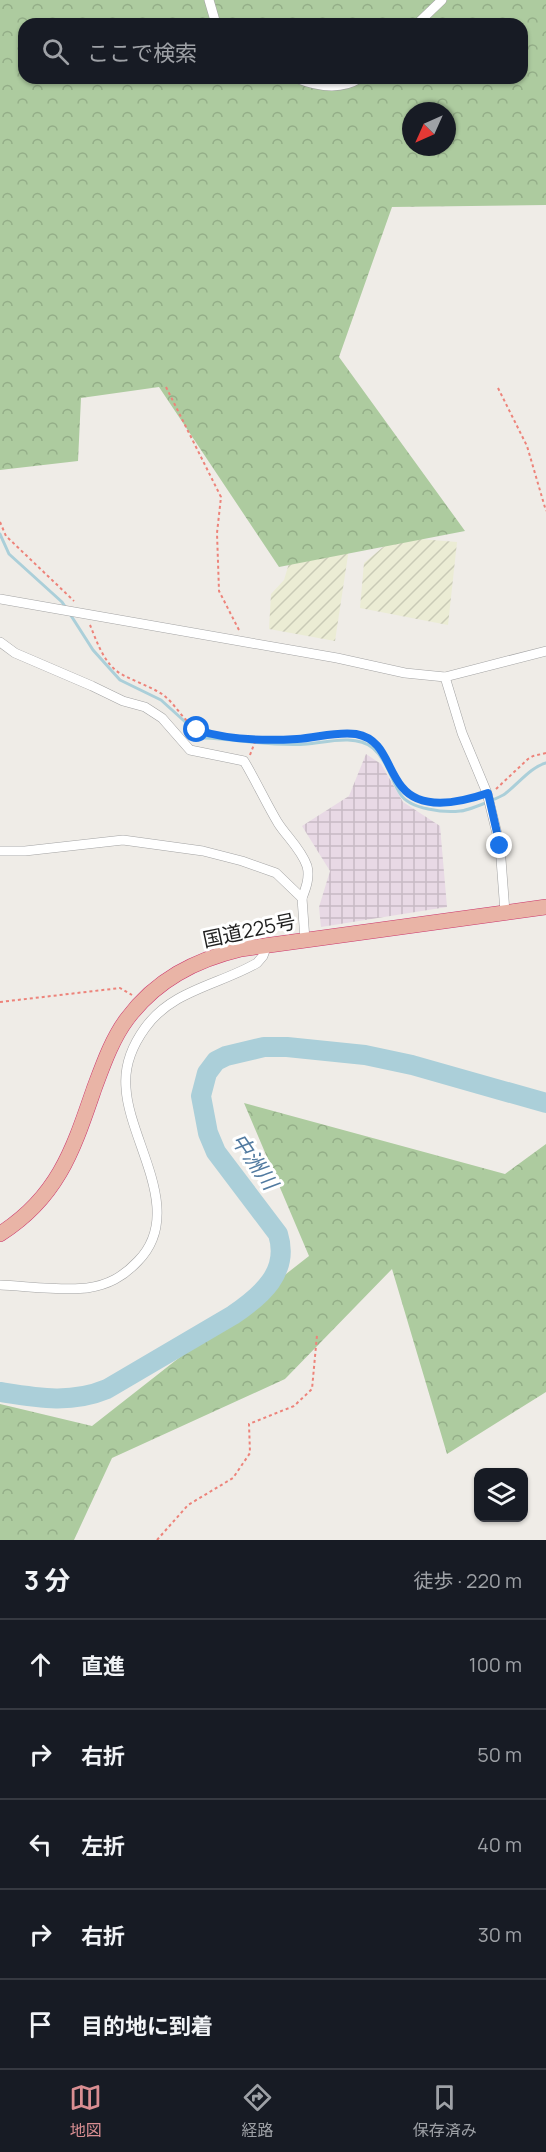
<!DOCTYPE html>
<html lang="ja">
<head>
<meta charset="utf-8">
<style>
	body { margin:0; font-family:Manrope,"Noto Sans JP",sans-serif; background:#242831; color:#f1f3f6 }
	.controls { position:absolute; right:18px; bottom:18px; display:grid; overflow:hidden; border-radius:12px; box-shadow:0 2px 4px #0004 }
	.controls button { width:54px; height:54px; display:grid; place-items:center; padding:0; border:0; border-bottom:2px solid #363941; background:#171b24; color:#f1f3f6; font:30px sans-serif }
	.compass { position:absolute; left:402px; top:102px; width:54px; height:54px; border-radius:50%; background:#171b24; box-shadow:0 2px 4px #0004; rotate:225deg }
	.stop { position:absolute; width:18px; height:18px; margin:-14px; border:4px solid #1a73e8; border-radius:50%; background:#fff }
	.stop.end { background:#1a73e8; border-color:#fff; box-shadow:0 2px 6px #0008 }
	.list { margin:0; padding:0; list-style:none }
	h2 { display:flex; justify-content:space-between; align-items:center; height:78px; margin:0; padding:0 24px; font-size:26px }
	h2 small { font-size:20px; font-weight:400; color:#9ea1a6 }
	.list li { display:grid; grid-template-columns:39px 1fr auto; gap:18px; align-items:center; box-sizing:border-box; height:90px; padding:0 24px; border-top:2px solid #363941 }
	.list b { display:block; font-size:22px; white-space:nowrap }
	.list em { font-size:20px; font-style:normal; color:#9ea1a6 }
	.icon { flex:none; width:33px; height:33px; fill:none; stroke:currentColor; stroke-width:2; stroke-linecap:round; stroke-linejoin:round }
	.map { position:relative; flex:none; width:546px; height:1540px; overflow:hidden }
	.search { position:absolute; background:#171b24; box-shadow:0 2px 4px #0004; left:18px; right:18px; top:18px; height:66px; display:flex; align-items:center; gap:15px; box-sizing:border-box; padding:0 21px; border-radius:18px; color:#9ea1a6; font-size:22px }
	.sheet { height:528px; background:#171b24 }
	nav { display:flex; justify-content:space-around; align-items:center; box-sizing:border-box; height:84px; border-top:2px solid #363941; background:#171b24; font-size:16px; color:#9ea1a6 }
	nav a { display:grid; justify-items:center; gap:3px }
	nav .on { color:#d98e92 }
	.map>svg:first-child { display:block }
	.industrial { fill:url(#industrial-grid) }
	.farmland { fill:url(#farmland-furrows) }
	.forest { fill:url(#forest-crowns); fill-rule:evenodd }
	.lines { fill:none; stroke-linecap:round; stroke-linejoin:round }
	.stream { stroke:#abcfd9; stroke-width:3 }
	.river { stroke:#abcfd9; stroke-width:20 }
	.minor-casing { stroke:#a3a3a3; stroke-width:10 }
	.trunk-casing { stroke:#cb366c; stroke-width:16 }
	.path { stroke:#ed837a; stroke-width:2; stroke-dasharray:3 3; stroke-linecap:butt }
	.minor { stroke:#fff; stroke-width:9 }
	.trunk { stroke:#e9b4a6; stroke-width:15 }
	.route { stroke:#1a73e8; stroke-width:8 }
	.labels { text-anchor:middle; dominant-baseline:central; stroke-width:6; stroke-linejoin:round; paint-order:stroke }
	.street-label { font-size:20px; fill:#1f1f1f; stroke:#fff }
	.water-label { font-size:21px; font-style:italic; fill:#517aa0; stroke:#fff }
</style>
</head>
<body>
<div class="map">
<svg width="546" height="1540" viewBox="0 0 546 1540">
	<defs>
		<pattern id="industrial-grid" width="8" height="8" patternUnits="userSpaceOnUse" patternTransform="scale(1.5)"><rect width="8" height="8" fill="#e8d9e5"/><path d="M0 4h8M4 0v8" fill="none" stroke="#c7bac4"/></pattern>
		<pattern id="farmland-furrows" width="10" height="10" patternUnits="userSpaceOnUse" patternTransform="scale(1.5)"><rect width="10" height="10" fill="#ebecd4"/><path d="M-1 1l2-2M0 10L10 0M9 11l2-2" fill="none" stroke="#c9cab6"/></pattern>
		<pattern id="forest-crowns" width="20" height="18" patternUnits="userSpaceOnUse" patternTransform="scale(1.5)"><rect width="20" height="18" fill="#adcb9f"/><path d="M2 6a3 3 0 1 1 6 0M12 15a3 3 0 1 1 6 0" fill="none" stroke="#94ae88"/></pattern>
	</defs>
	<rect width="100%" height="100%" fill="#efece7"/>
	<!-- industrial -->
	<path class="industrial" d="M366 754 381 764 403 802 440 826 447 907 321 927 319 907 330 871 302 826 349 796Z"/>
	<!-- farmland -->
	<g class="farmland">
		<path d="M353 522 335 641 269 629 271 594 284 580 296 540Z"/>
		<path d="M395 537 457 542 448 625 360 608 364 563Z"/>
	</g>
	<!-- forest -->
	<g class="forest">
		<path d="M0 0H546V205L392 207 339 357 465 531 279 567 159 387 81 398 78 461 0 470ZM24 24H522V78H24ZM411 111H447V147H411Z"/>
		<path d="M244 1103 505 1174 546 1144V1392L447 1454 392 1269 285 1379 112 1458 74 1540H0V1404L92 1426 309 1256Z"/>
	</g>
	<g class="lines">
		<!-- stream -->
		<g class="stream">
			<path d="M0 534 9 554 62 602 66 608"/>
			<path d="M70 614 93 650 120 680 161 700 203 738C238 739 272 747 307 744 327 742 356 734 373 748 387 760 391 780 401 795 410 809 445 813 460 811 467 811 502 797 506 793 519 783 531 767 546 763"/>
		</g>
		<!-- river -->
		<path class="river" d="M0 1392C38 1398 71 1404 107 1389L233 1315C261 1296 290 1272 278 1234L216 1152 208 1133 201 1096 207 1073 216 1061 226 1056 264 1047H287L365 1055 412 1065 546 1103"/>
		<!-- minor casing -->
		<g class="minor-casing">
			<g id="minor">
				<path d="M209 0 216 24"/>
				<path d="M417 24 442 0"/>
				<path d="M296 78C316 86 340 91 360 78"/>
				<path d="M0 599 337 658 405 673 445 677 546 651"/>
				<path d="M0 642 15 653 92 686 123 701 145 707 162 718 190 750 244 761C256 781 266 803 278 823 287 837 301 849 307 866 310 877 306 888 302 898"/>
				<path d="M445 677 462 733 487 793 500 846 505 912"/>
				<path d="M0 851H25L123 840 203 851 242 861 276 873 302 898 305 940"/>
				<path d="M0 1285C25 1286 63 1291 87 1288 108 1285 123 1277 138 1261 186 1212 129 1142 126 1088 124 1066 132 1046 145 1028 172 990 219 985 257 963L263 956 267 945"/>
			</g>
		</g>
		<!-- trunk casing -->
		<g class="trunk-casing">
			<path id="trunk" d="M0 1234C58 1197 73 1150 94 1089 103 1065 112 1039 127 1019 156 980 195 960 241 949L546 907"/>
		</g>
		<!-- path -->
		<g class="path">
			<path d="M166 387 221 497 217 533 219 591 239 630"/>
			<path d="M498 388 527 446 546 511"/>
			<path d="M0 522 6 536 74 601"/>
			<path d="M90 625C97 642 104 664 121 674 134 681 149 686 162 694 175 703 183 721 197 729 213 740 281 741 301 739 318 737 343 730 359 735 388 745 385 765 401 786 418 808 454 804 477 797"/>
			<path d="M250 755 256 739"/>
			<path d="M496 789 528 759 533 756 546 753"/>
			<path d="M0 1002 120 988 132 995"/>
			<path d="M157 1540 188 1505 233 1478 250 1453 249 1424 294 1406 312 1389 317 1335"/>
		</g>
		<!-- minor -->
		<use href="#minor" class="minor"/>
		<!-- trunk -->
		<use href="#trunk" class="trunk"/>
	</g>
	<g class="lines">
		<!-- route -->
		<path class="route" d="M197 730C228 740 265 741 297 739 316 738 337 731 356 734 385 739 386 768 402 787 422 812 462 802 488 793L500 846"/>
	</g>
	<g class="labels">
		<!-- street labels -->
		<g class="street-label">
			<text transform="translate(249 930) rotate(-12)">国道225号</text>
		</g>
		<!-- water labels -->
		<g class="water-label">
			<text transform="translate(255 1161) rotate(55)">中洲川</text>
		</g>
	</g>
</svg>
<div class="controls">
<button><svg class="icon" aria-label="layers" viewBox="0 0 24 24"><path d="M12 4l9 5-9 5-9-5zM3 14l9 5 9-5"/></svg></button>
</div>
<svg class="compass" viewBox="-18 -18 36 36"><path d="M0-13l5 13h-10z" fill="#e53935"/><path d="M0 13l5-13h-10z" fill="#9ea1a6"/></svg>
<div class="stop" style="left:197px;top:730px"></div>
<div class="stop end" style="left:500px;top:846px"></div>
<div class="search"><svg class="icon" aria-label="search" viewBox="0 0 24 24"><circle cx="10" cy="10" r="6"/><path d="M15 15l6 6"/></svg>ここで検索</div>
</div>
<section class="sheet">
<h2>3 分<small>徒歩 · 220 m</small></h2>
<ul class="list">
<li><svg class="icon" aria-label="ahead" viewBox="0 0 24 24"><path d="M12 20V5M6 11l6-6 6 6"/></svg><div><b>直進</b></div><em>100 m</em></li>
<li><svg class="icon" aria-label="right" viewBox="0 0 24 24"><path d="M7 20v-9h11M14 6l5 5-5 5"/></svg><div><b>右折</b></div><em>50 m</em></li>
<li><svg class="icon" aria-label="left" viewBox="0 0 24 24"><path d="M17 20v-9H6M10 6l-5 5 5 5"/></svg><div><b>左折</b></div><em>40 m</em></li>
<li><svg class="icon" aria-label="right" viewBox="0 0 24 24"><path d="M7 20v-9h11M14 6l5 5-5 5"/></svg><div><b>右折</b></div><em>30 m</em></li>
<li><svg class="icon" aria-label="arrive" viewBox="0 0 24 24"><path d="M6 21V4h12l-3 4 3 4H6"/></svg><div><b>目的地に到着</b></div></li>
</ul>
</section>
<nav>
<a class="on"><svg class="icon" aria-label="map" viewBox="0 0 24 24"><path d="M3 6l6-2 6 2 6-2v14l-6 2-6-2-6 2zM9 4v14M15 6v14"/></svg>地図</a>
<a><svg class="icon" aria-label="directions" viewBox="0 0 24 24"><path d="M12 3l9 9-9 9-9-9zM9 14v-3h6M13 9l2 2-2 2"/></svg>経路</a>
<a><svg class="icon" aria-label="saved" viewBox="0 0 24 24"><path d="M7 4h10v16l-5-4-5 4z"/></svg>保存済み</a>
</nav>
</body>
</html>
